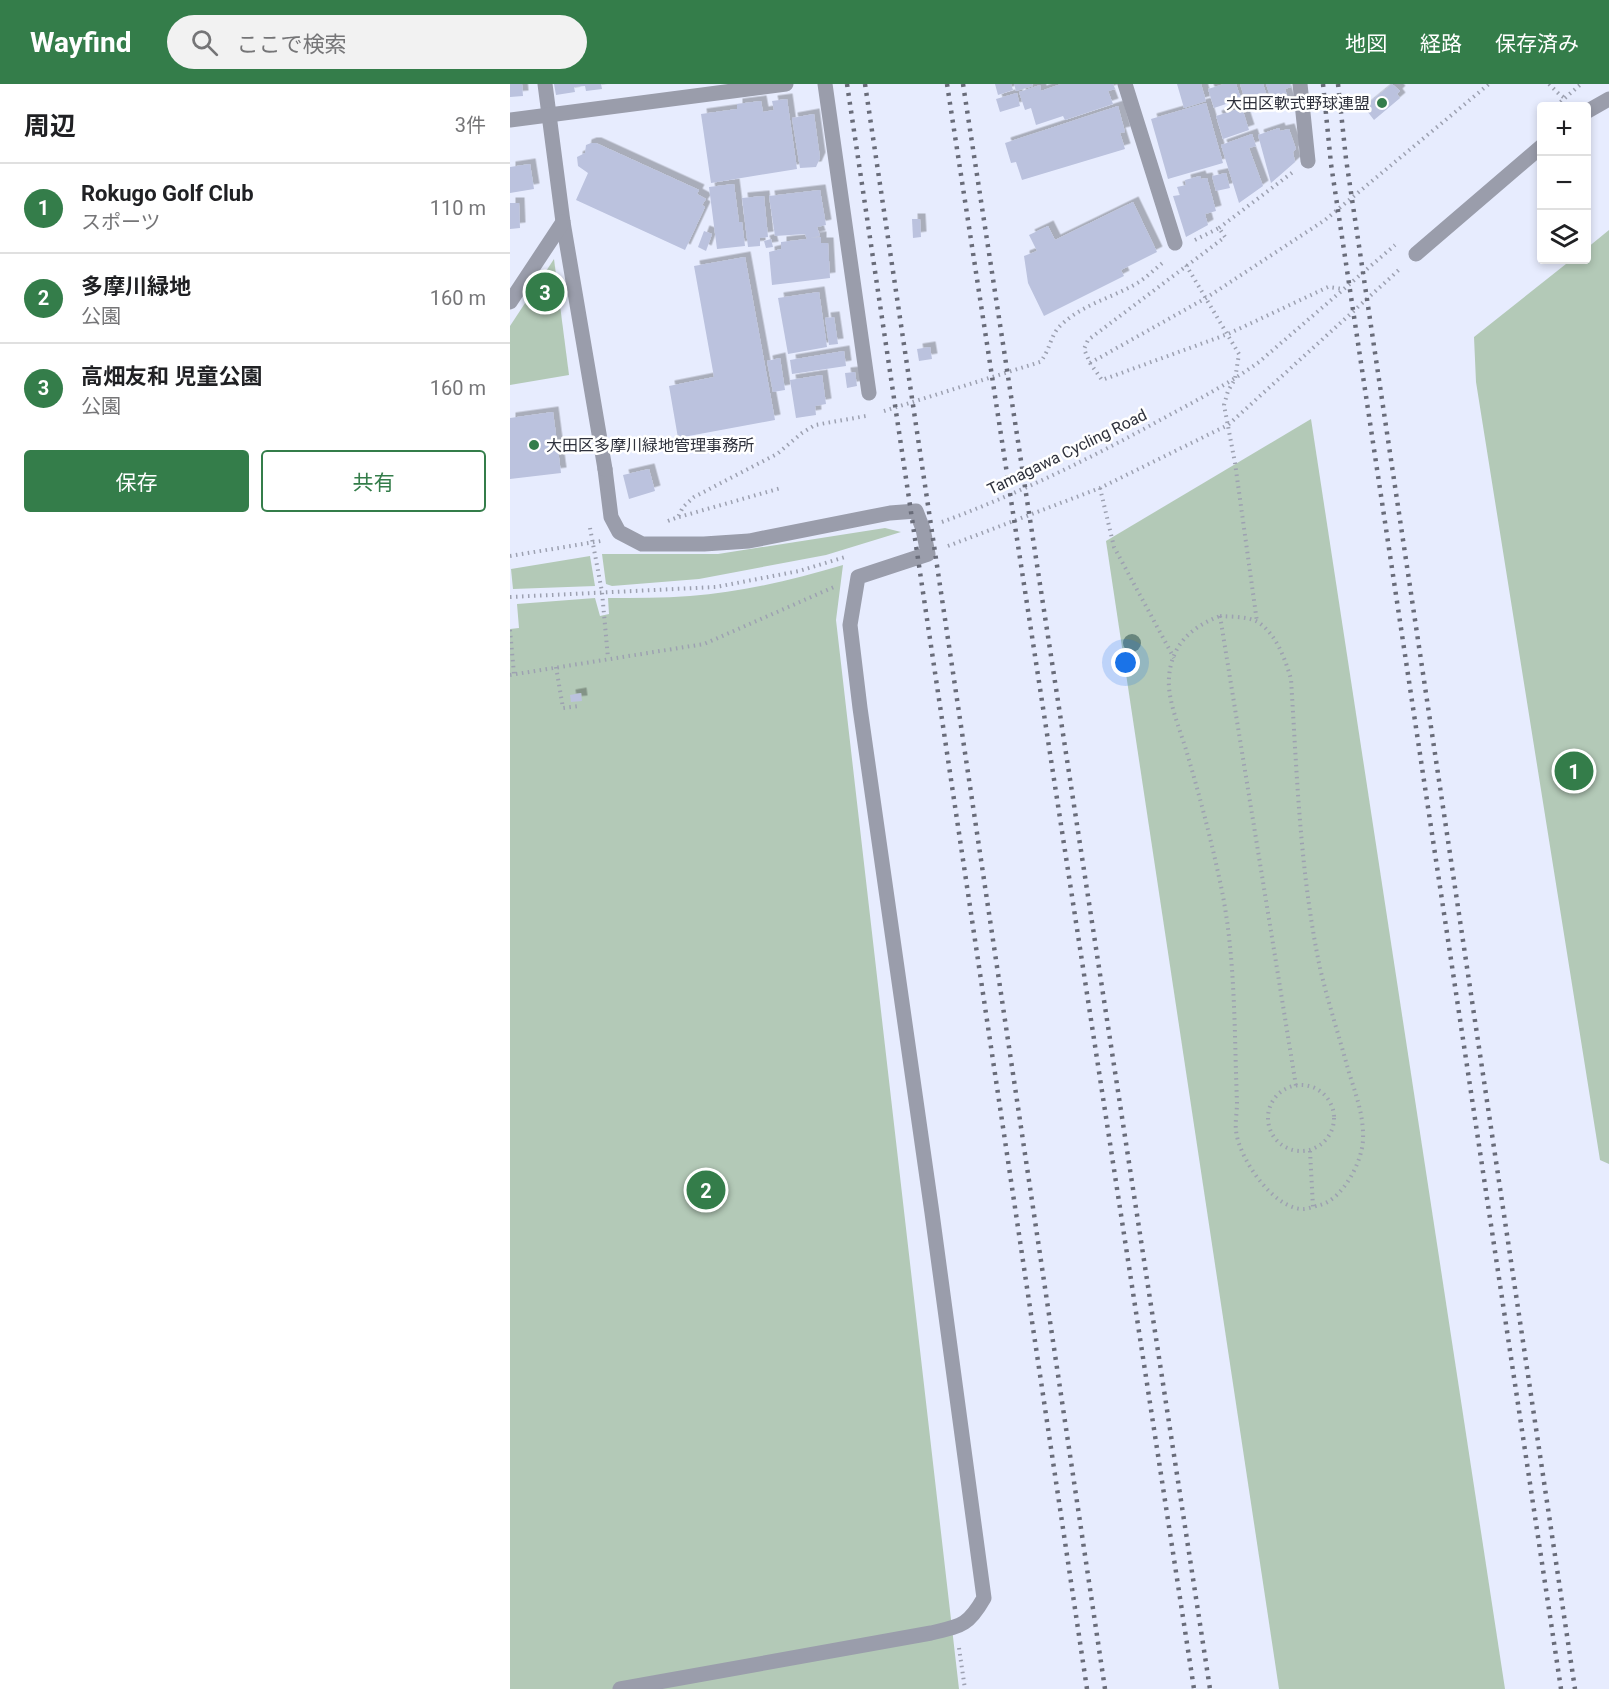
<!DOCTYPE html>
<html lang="ja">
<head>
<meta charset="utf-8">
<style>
	body { margin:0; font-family:Roboto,"Noto Sans JP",sans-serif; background:#f2f2f2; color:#202124 }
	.controls { position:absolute; right:18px; top:18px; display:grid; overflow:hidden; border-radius:6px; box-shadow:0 3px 9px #0003 }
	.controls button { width:54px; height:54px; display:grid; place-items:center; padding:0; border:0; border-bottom:2px solid #e0e0e0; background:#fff; color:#202124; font:30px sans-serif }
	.you { position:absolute; left:616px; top:579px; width:21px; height:21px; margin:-15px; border:4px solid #fff; border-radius:50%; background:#1a73e8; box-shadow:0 0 0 9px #1a73e833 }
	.badge { display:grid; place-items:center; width:39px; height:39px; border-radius:50%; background:#347d4a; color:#fff; font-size:20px; font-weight:700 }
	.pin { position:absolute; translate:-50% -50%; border:3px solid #fff; box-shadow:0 2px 6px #0006 }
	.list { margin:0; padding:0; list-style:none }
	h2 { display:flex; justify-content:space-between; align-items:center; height:78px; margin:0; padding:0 24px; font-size:26px }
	h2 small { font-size:20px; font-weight:400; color:#757577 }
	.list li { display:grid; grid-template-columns:39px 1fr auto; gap:18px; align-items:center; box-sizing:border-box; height:90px; padding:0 24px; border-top:2px solid #e0e0e0 }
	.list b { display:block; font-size:22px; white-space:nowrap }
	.list p { margin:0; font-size:20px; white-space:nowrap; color:#757577 }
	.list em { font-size:20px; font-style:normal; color:#757577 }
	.actions { display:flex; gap:12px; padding:18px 24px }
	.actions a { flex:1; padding:14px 0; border:2px solid #347d4a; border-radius:6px; text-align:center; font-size:21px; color:#347d4a }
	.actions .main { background:#347d4a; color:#fff }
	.icon { flex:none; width:33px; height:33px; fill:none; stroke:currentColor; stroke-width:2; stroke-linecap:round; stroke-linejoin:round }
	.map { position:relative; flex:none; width:1099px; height:1605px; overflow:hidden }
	header { display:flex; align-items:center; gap:36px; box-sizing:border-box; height:84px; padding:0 30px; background:#347d4a; color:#fff }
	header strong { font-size:28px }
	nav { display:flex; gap:33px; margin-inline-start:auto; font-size:21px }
	.search { width:420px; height:54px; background:#f2f2f2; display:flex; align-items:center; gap:15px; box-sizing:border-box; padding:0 21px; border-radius:33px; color:#757577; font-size:22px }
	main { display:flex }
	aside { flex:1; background:#fff }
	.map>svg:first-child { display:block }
	.green { fill:#b3c9b7 }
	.building { fill:#bbc2de; filter:url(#shadow) }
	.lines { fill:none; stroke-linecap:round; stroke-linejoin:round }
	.path { stroke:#9da1b1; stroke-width:4; stroke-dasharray:1.5 4.5; stroke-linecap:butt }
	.service { stroke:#9a9dab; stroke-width:15 }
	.minor { stroke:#9a9dab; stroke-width:15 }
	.rail { stroke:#696c79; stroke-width:4.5; stroke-dasharray:3 6; stroke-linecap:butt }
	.tree { fill:#68867d }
	.poi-dot { fill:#347d4a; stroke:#fff; stroke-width:2 }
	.labels { text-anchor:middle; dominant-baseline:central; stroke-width:5; stroke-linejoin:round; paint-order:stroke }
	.poi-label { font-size:16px; fill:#2f323d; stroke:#fff; text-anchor:end }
	.street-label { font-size:16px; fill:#2f323d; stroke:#fff }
</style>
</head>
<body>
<header>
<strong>Wayfind</strong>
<div class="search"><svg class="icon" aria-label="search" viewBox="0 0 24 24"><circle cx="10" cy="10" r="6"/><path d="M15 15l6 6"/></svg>ここで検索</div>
<nav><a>地図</a><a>経路</a><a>保存済み</a></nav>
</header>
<main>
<aside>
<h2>周辺<small>3件</small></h2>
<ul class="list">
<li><span class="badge">1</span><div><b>Rokugo Golf Club</b><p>スポーツ</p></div><em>110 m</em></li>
<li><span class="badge">2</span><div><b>多摩川緑地</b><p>公園</p></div><em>160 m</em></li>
<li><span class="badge">3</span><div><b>高畑友和 児童公園</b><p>公園</p></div><em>160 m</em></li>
</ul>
<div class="actions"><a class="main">保存</a><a>共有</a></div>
</aside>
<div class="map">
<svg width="1099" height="1605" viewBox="0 0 1099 1605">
	<defs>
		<filter id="shadow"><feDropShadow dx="5.5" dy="-5.5" stdDeviation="0" flood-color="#0004"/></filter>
	</defs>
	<rect width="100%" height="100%" fill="#e7ecfe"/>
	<!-- green -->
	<g class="green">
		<path d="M1099 146V1080L1090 1076 966 298 964 253 1061 176H1076L1077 164Z"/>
		<path d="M44 175 59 291 0 301V242Z"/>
		<path d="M801 335 995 1605H769L596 457Z"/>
		<path d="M375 444 391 448 316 471 189 495 102 502 96 500 92 470H208Z"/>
		<path d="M80 472 85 502 3 505 1 485Z"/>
		<path d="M333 481 326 536 449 1605H0V545L9 544 7 520 85 514 90 532 99 530 98 514C125 514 153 514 180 512 232 508 283 496 333 481Z"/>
	</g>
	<!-- building -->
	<g class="building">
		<path d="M0 0H12L13 12 0 13Z"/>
		<path d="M44 0H91L92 5 76 7 75 2 64 3 65 8 46 11Z"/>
		<path d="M485 0H501L503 6 488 11Z"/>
		<path d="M504 0H522L523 2 506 7Z"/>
		<path d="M551 0H603L605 5 598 7 603 20 555 36 553 32 526 41 521 24 515 26 509 8 530 1 531 7Z"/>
		<path d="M667 0H691L696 17 674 24Z"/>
		<path d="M714 0H726L731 15 704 24 698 5Z"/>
		<path d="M730 0H753L760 21 739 28Z"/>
		<path d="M756 0H780L781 3 775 5 780 21 765 26Z"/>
		<path d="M882 0 890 7 887 10 890 14 864 36 854 23Z"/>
		<path d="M507 9 510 22 490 28 486 15Z"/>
		<path d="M277 15 287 85 201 99 191 30 227 25V20L251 17 253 28 264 26 262 17Z"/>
		<path d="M696 19 713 79 658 95 641 35Z"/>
		<path d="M608 22 615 48 610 49 615 65 512 96 506 78 501 79 495 59Z"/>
		<path d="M732 24 739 46 713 55 706 32Z"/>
		<path d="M304 30 310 74 306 83 290 84 282 34Z"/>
		<path d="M769 44 770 47 779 45 786 65 783 68 785 78 761 99 748 51Z"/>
		<path d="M742 50 746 62 739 64 753 102 729 119 711 61Z"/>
		<path d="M81 59H86L189 106 187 110 196 115 192 121 195 123 175 166 66 116 78 89 68 82 67 73 75 69 76 61Z"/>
		<path d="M20 80 24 105 0 109V83Z"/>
		<path d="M716 89 720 104 706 107 702 92Z"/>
		<path d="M690 92 691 95 697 94 706 127 695 130 698 141 676 153 663 112 670 111 667 103 676 101 675 96Z"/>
		<path d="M224 100 229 138H232L235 162 207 165 199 103Z"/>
		<path d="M310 106 316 141 307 143 310 152 300 154 311 153V159H318L320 194 262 201 259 168 271 165V158L297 155 295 150 265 152 259 112Z"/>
		<path d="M254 112 258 153 250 154V162L238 163 232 114Z"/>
		<path d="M623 118 647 168 611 186 614 192 534 232 518 199 514 172 527 167 519 151 538 142 545 156Z"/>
		<path d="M0 119H9L10 144 0 145Z"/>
		<path d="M402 135H410L411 153 403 154Z"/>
		<path d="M194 147 202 150 196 167 188 163Z"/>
		<path d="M261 155 263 163 256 164 254 157Z"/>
		<path d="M235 173 265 336 168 354 159 302 204 293 184 182Z"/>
		<path d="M309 208 317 263 278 270 268 214Z"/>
		<path d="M324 233 328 260 319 261 315 234Z"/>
		<path d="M420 263 422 275 409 277 407 265Z"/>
		<path d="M334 267 336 282 282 290 280 276Z"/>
		<path d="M270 274 275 306 263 308 257 277Z"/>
		<path d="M345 288 347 302 337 304 335 289Z"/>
		<path d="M312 291 316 320 305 322 306 331 286 334 280 296Z"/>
		<path d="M43 328 51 389 0 395V334Z"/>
		<path d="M139 385 145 407 119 415 113 391Z"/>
		<path d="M71 609 72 617 61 618 60 611Z"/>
	</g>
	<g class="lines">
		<!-- path -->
		<g class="path">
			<path d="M1039 0 1049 10 1056 15"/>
			<path d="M1046 22 1071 0"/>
			<path d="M709 144 783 88"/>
			<path d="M685 156 709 144 715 153 578 256 574 265 580 279 592 296 718 250 818 203 833 205"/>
			<path d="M676 181 729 270 725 295 718 307 714 321 725 379 747 538"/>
			<path d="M580 279 696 214 815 136 979 0"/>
			<path d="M374 327 530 278C540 267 540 252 550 242 572 220 603 214 629 198 638 192 646 184 655 177"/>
			<path d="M590 404 604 463 664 574"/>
			<path d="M169 433 271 404"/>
			<path d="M158 437 168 433 173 423 184 413 267 370 292 349 305 341 356 332"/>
			<path d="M432 438C505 411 575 377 643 340 679 320 716 302 749 278L885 161"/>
			<path d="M80 444 92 508 98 574"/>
			<path d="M438 462 590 404 718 341 891 184"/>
			<path d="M0 472 91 457"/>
			<path d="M0 513 206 503 289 487 335 473"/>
			<path d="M710 532C722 533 737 532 748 538 767 551 775 575 781 595 787 691 790 789 810 884 818 918 829 952 838 985 845 1009 854 1030 853 1056 852 1078 833 1115 810 1121 805 1122 798 1125 793 1125 763 1125 728 1073 726 1046 725 1038 727 1028 727 1019 724 944 726 867 709 793 700 751 689 710 677 669 671 648 657 616 659 594 661 561 681 543 710 532Z"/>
			<path d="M710 532 786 1002"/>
			<path d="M0 546 4 590"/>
			<path d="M46 583 53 624 69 622"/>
			<path d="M0 591 194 560 324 503"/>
			<circle cx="791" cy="1034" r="33"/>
			<path d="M800 1067 803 1123"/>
			<path d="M449 1564 455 1605"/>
		</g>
		<!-- service -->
		<g class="service">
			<path d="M790 0 798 77"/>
			<path d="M1076 28 1099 15"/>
			<path d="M906 170 1032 62"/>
			<path d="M95 385 101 433 109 448 132 460H194L239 457 380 429 406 427 413 445 418 470 348 493 340 541 350 624 422 1129 474 1514C458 1542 451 1542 421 1549L110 1605"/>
		</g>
		<!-- minor -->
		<g class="minor">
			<path d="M35 0 53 138 95 385"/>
			<path d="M315 0 359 309"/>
			<path d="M615 0 665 159"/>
			<path d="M0 36 276 0"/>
			<path d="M0 218 53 138"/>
		</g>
		<!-- rail -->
		<g class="rail">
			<path d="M337 0 577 1605"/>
			<path d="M355 0 595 1605"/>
			<path d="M437 0 684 1605"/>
			<path d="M453 0 700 1605"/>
			<path d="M813 0 821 80 1051 1605"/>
			<path d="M828 0 836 75 1065 1605"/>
		</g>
	</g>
	<!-- trees -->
	<circle class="tree" cx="622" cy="559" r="9"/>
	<!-- markers -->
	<g class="poi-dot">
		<circle cx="872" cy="19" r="6"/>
		<circle cx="24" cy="361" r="6"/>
	</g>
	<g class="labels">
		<!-- poi labels -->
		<g class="poi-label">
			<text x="860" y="19">大田区軟式野球連盟</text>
			<text x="36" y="361" text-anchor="start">大田区多摩川緑地管理事務所</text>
		</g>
		<!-- street labels -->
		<g class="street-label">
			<text transform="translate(557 368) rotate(-26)">Tamagawa Cycling Road</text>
		</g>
	</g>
</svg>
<div class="controls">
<button>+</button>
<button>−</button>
<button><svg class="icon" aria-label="layers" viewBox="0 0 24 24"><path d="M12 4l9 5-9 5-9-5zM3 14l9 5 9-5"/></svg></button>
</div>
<div class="you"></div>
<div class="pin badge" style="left:1064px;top:687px">1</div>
<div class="pin badge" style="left:196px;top:1106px">2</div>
<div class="pin badge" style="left:35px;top:208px">3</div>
</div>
</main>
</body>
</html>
